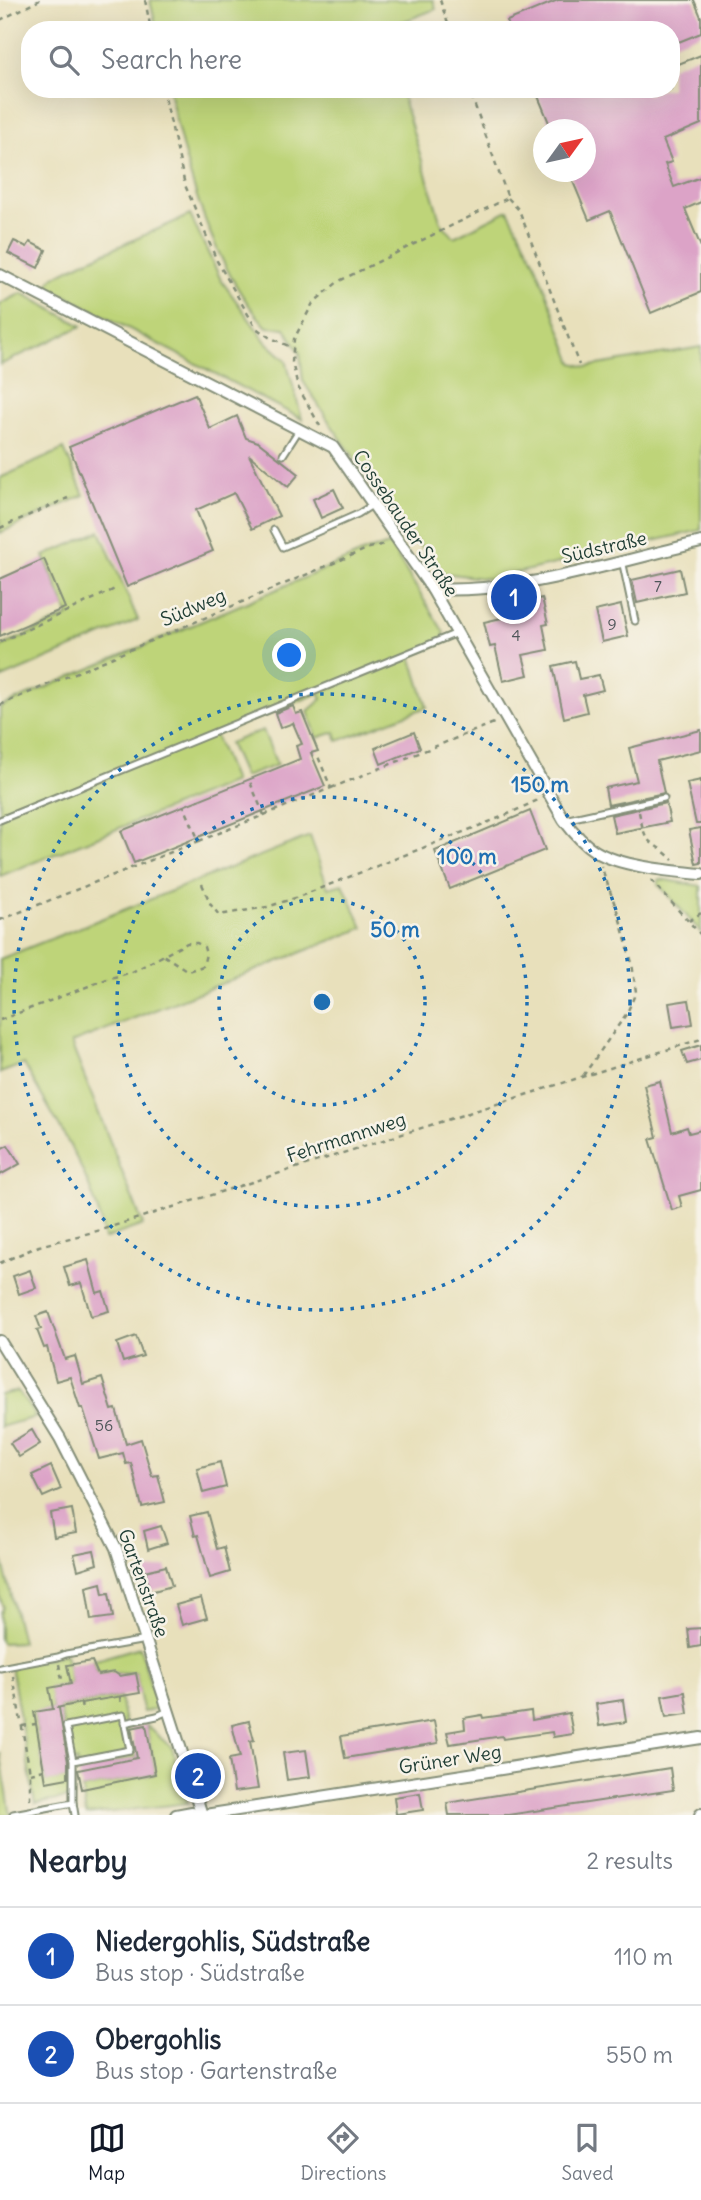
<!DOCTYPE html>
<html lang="en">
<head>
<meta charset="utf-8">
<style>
	body { margin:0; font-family:Delius,sans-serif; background:#f6f6f7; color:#1f2937 }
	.compass { position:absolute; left:533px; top:119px; width:63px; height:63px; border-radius:50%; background:#fff; box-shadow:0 7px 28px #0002; rotate:57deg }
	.you { position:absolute; left:290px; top:656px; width:24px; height:24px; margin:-18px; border:5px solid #fff; border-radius:50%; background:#1a73e8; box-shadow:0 0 0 10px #1a73e833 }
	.badge { display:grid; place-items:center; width:46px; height:46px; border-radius:50%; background:#111827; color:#fff; font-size:23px; font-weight:700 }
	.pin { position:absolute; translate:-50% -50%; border:4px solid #fff; box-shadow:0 2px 7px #0006 }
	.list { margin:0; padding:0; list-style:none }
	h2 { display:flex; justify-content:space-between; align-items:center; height:91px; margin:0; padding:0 28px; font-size:30px }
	h2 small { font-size:23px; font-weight:400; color:#747a83 }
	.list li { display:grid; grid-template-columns:46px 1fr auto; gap:21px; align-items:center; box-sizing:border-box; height:98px; padding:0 28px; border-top:2px solid #e0e1e3 }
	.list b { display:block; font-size:26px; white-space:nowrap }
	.list p { margin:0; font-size:23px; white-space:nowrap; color:#747a83 }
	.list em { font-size:23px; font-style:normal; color:#747a83 }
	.icon { flex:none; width:38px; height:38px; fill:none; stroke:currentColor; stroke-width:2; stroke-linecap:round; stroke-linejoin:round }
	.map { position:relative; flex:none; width:701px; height:1815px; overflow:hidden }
	.search { position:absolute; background:#fff; box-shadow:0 7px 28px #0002; left:21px; right:21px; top:21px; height:77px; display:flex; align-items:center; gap:18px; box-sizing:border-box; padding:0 24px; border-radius:28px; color:#747a83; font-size:26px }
	.sheet { height:287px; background:#fff }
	nav { display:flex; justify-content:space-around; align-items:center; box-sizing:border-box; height:98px; border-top:2px solid #e0e1e3; background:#fff; font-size:19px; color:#747a83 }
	nav a { display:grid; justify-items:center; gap:4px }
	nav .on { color:#111827 }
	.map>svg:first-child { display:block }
	.green { fill:#bed479; stroke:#6e8856; stroke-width:2 }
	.building { fill:#dca3c7 }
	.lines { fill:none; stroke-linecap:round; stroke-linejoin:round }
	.service-casing { stroke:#848e78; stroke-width:9 }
	.minor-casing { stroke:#848e78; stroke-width:14 }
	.path { stroke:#848e78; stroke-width:2.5; stroke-dasharray:5 5; stroke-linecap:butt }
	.service { stroke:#fff; stroke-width:5 }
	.minor { stroke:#fff; stroke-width:10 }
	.ring { fill:none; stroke:#1f6fb2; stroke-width:3.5; stroke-dasharray:3.5 7 }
	.labels { text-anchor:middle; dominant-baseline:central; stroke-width:5; stroke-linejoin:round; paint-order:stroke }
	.number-label { font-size:16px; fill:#4e5659 }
	.street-label { font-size:19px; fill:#1f3d34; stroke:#f7f3e8 }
	.centre { fill:#1f6fb2; stroke:#f7f3e8; stroke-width:3.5 }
	.ring-label { font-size:21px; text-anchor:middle; font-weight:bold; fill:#1f6fb2; stroke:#f7f3e8; stroke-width:5; stroke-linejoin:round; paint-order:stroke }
</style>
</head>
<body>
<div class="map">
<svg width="701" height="1815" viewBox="0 0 701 1815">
	<rect width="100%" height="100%" fill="#f7f3e8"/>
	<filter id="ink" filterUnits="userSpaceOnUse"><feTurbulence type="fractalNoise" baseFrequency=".0143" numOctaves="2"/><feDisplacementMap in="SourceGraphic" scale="14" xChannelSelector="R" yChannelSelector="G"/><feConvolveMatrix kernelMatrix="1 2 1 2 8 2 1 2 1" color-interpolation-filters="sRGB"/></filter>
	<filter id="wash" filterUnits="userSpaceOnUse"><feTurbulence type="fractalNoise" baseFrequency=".00686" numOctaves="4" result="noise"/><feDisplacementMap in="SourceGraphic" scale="28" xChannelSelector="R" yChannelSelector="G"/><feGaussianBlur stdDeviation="1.57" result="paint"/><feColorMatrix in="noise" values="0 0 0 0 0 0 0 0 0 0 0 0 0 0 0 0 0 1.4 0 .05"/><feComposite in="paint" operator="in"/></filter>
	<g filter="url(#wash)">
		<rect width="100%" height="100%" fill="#e8e0bb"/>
		<!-- green -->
		<g class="green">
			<path d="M150 0H433L436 9 381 30H157Z"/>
			<path d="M169 89H400L441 223 454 237 508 210 534 260 573 363 587 367 701 347V530L490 579 444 573 398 521 332 426 303 381 300 353 285 328 267 327C212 269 185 166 169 89Z"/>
			<path d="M190 215 221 280 266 342 286 360 302 419 47 286 54 277 81 263Z"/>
			<path d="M22 293 82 326 0 365V304Z"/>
			<path d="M64 449 84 495 0 533V478Z"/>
			<path d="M100 531 138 620 0 679V647L69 616 44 556Z"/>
			<path d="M390 545 445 634 443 636 446 641 411 656 427 707 338 741 335 732 317 738 308 711 322 699 319 693 215 735 234 782 0 876V707L367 551Z"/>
			<path d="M263 730 277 765 244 777 229 743Z"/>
			<path d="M310 836 328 888 343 884 363 928 71 1043 143 1225 104 1239C95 1177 53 1118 24 1064L0 1073V959Z"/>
			<path d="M660 879 701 886V932L658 884Z"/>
			<path d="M18 1391 36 1417 0 1427V1395Z"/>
			<path d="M0 1550 22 1642 2 1643 0 1640V1613L3 1607 0 1597Z"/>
			<path d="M140 1647 157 1709 143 1712 136 1673C124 1675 114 1672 102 1674L100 1679 92 1661Z"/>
			<path d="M66 1654 71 1684 50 1688 53 1709 34 1713 46 1781 72 1777 74 1797 35 1804 11 1666Z"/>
			<path d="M120 1697 130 1749 137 1758 78 1770 77 1761H73L59 1708Z"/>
			<path d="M146 1725 172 1748 188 1803 86 1815 82 1789 155 1774Z"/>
			<path d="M0 1752 11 1815H0Z"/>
		</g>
		<g id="blocks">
			<!-- building -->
			<g class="building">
				<path d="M558 0H694L701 17V33L671 45V30H510L507 21Z"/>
				<path d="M701 55V124L663 140 672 162 665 164 674 187 701 177V202L685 209 701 247V292L651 313 610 211 589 220 569 172H585V130H552L535 89H645L647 95 661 89H671V67Z"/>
				<path d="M14 241 27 247 30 242 46 250 38 268 8 253Z"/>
				<path d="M195 394 210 429 237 416 246 438 258 442 299 474 288 487 249 455 279 516 252 529 234 493 196 510 213 551 127 587 69 447Z"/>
				<path d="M334 489 343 508 321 518 313 499Z"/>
				<path d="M44 559 65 608 0 636V579Z"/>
				<path d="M680 569 685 592 637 603 632 580Z"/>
				<path d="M542 598 548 624 543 625 548 650 523 655 528 675 503 681 495 646 490 647 484 622 519 614 517 604Z"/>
				<path d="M621 605 628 636 602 642 595 611Z"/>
				<path d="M575 661 579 679 599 675 603 690 583 695 587 712 564 718 553 666Z"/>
				<path d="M293 706 296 714 302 712 318 751 311 753 325 786 134 863 121 831 300 759 296 746 302 744 293 723 280 728 275 713Z"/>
				<path d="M701 730V750L657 761 664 793 608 805 605 788 637 781 629 748Z"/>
				<path d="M414 732 420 748 381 764 375 748Z"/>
				<path d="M701 780V824H696L687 783Z"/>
				<path d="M666 803 670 822 615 833 611 815Z"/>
				<path d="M530 811 545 850 450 889 435 851Z"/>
				<path d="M701 828V863L696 864 689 830Z"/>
				<path d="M689 1000 693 1024 673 1027 669 1003Z"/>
				<path d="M701 1045V1060L687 1064 682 1051Z"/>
				<path d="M660 1081 672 1132 687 1127 689 1133 701 1130V1190L679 1196 682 1207 672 1210 650 1139 657 1137 644 1085Z"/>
				<path d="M8 1145 20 1164 0 1175V1149Z"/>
				<path d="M88 1260 97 1293 103 1291 109 1311 91 1316 81 1283 70 1286 64 1267Z"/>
				<path d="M30 1270 36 1288 19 1294 13 1276Z"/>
				<path d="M48 1312 65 1359 75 1356 83 1384 102 1378 112 1410 116 1409 126 1444 141 1439 152 1476 158 1475 165 1502 142 1507 131 1463 126 1464 123 1453 99 1459 83 1408H80L70 1377 56 1381 47 1347 44 1348 37 1330 41 1329 36 1316Z"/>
				<path d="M136 1336 143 1356 123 1362 117 1343Z"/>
				<path d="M32 1430 40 1444 19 1457 10 1443Z"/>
				<path d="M220 1462 226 1487 203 1493 197 1468Z"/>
				<path d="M51 1466 61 1489 43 1497 32 1475Z"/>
				<path d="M72 1509 76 1533 54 1537 50 1513Z"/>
				<path d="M207 1512 217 1549 224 1547 230 1572 210 1578 198 1535 195 1536 190 1516Z"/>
				<path d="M161 1526 167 1543 148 1549 144 1531Z"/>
				<path d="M94 1550 97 1564 78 1570 74 1554Z"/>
				<path d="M166 1566 172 1586 150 1592 145 1571Z"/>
				<path d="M101 1583 103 1594 109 1593 113 1617 91 1620 86 1587Z"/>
				<path d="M201 1598 207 1618 182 1625 176 1605Z"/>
				<path d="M701 1628V1646L690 1648 688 1629Z"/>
				<path d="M92 1661 98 1675 114 1672 120 1676 136 1673 140 1693 81 1703 56 1708H59L68 1762V1778L46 1782 34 1712 53 1709 49 1688 71 1684 67 1665Z"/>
				<path d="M685 1692 688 1714 666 1717 662 1696Z"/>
				<path d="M623 1700 626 1722 599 1726 596 1704Z"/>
				<path d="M531 1711 532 1720 569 1713 573 1734 553 1737 552 1732 503 1739 502 1736 450 1744 447 1732 465 1729 464 1718 482 1715 483 1718Z"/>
				<path d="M249 1721 254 1740 250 1741 258 1789 234 1792 229 1759 240 1757 232 1725Z"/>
				<path d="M434 1721 438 1743 345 1758 341 1736Z"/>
				<path d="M146 1725 155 1774 82 1789 78 1770 137 1758 131 1728Z"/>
				<path d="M306 1750 310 1777 287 1780 283 1753Z"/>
				<path d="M670 1768 673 1790 508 1815H449L447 1803Z"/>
				<path d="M420 1793 423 1810 396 1814 394 1797Z"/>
			</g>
		</g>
	</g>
	<g filter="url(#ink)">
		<use href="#blocks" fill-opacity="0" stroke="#848e78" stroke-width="2"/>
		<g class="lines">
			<!-- service casing -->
			<g class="service-casing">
				<g id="service">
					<path d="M283 455 299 430"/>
					<path d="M274 530 283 547 358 514 374 504"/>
					<path d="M622 560 635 621"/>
					<path d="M0 820 457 633"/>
					<path d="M564 820 664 798"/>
					<path d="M0 1668 58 1657 66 1654 146 1640"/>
					<path d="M124 1723 157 1716 168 1711"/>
					<path d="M73 1761 130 1750 123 1715 66 1726 73 1761V1803"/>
					<path d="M13 1814 73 1803 75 1815"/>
				</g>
			</g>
			<!-- minor casing -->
			<g class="minor-casing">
				<g id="minor">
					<path d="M0 275 333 447 432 589 564 820C573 832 582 843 595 851 621 867 671 871 701 874"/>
					<path d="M432 589C521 594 615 562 701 542"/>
					<path d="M0 1341 60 1438 116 1548 202 1815"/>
					<path d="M176 1815 192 1812 200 1815"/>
					<path d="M205 1815 701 1738"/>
					<path d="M700 1815 701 1814"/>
				</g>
			</g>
			<!-- path -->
			<g class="path">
				<path d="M145 0 151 30"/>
				<path d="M440 0 450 30"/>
				<path d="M0 20 40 0"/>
				<path d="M163 89 185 185 217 261 256 328 269 337 293 348"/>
				<path d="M508 198 519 210 579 365"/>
				<path d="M320 426 298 387 292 362 294 339 313 303 339 281 508 198 469 89"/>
				<path d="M0 528 68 498"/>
				<path d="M0 642 115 589"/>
				<path d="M0 705 369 548 385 544"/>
				<path d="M331 788 494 723"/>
				<path d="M639 812C647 851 649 836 673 860"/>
				<path d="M264 815 331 788 317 754"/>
				<path d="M199 841 264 815 250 782"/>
				<path d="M651 880 701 935"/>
				<path d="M202 884 211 905 219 915 267 907 298 897 504 816 540 799"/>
				<path d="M0 920 199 841 184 806"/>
				<path d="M689 921 701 913"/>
				<path d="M0 1020 107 979 132 972 187 943H197L204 947 206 954 203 966 188 971 163 955"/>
				<path d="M583 1076 627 1013 636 992 632 963 619 916 601 866"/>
				<path d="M0 1263 39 1246 101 1230 701 1039"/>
				<path d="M59 1664 63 1685"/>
				<path d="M13 1676 30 1773V1801"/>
				<path d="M120 1697 121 1705"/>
				<path d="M81 1703 82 1712"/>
				<path d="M22 1726 36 1724"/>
				<path d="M30 1773 44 1770"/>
			</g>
			<!-- service -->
			<use href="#service" class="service"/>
			<!-- minor -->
			<use href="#minor" class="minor"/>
		</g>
	</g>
	<!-- distance rings -->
	<g class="ring">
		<circle cx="322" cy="1002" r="103"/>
		<circle cx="322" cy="1002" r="205"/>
		<circle cx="322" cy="1002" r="308"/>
	</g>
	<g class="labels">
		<!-- number labels -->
		<g class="number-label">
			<text x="658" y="586">7</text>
			<text x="612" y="624">9</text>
			<text x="516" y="635">4</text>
			<text x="104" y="1425">56</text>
		</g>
		<!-- street labels -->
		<g class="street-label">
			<text transform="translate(406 523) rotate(56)">Cossebauder Straße</text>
			<text transform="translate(604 547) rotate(-13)">Südstraße</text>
			<text transform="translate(193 607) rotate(-23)">Südweg</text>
			<text transform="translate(346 1137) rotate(-18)">Fehrmannweg</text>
			<text transform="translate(144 1583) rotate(70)">Gartenstraße</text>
			<text transform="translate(450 1759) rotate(-9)">Grüner Weg</text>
		</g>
	</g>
	<circle cx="322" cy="1002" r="10" class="centre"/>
	<g class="ring-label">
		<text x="540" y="792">150 m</text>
		<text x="467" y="864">100 m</text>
		<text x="395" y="937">50 m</text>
	</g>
</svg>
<svg class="compass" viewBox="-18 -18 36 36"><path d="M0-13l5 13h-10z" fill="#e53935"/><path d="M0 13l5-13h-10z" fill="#747a83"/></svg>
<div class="you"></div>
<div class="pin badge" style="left:514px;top:597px;background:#1a4fb4">1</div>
<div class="pin badge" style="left:198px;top:1776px;background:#1a4fb4">2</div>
<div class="search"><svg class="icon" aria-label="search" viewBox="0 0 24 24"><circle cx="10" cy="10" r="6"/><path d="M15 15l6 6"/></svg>Search here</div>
</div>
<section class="sheet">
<h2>Nearby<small>2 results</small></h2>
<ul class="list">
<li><span class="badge" style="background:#1a4fb4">1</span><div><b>Niedergohlis, Südstraße</b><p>Bus stop · Südstraße</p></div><em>110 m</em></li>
<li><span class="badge" style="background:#1a4fb4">2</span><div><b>Obergohlis</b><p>Bus stop · Gartenstraße</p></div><em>550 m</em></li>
</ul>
</section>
<nav>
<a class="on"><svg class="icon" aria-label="map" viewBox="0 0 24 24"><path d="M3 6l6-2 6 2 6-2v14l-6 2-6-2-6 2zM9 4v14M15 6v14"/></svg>Map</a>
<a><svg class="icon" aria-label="directions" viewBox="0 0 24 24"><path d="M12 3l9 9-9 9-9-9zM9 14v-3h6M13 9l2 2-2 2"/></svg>Directions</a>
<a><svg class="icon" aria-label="saved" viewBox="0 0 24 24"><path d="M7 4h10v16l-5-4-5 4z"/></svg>Saved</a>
</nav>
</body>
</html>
